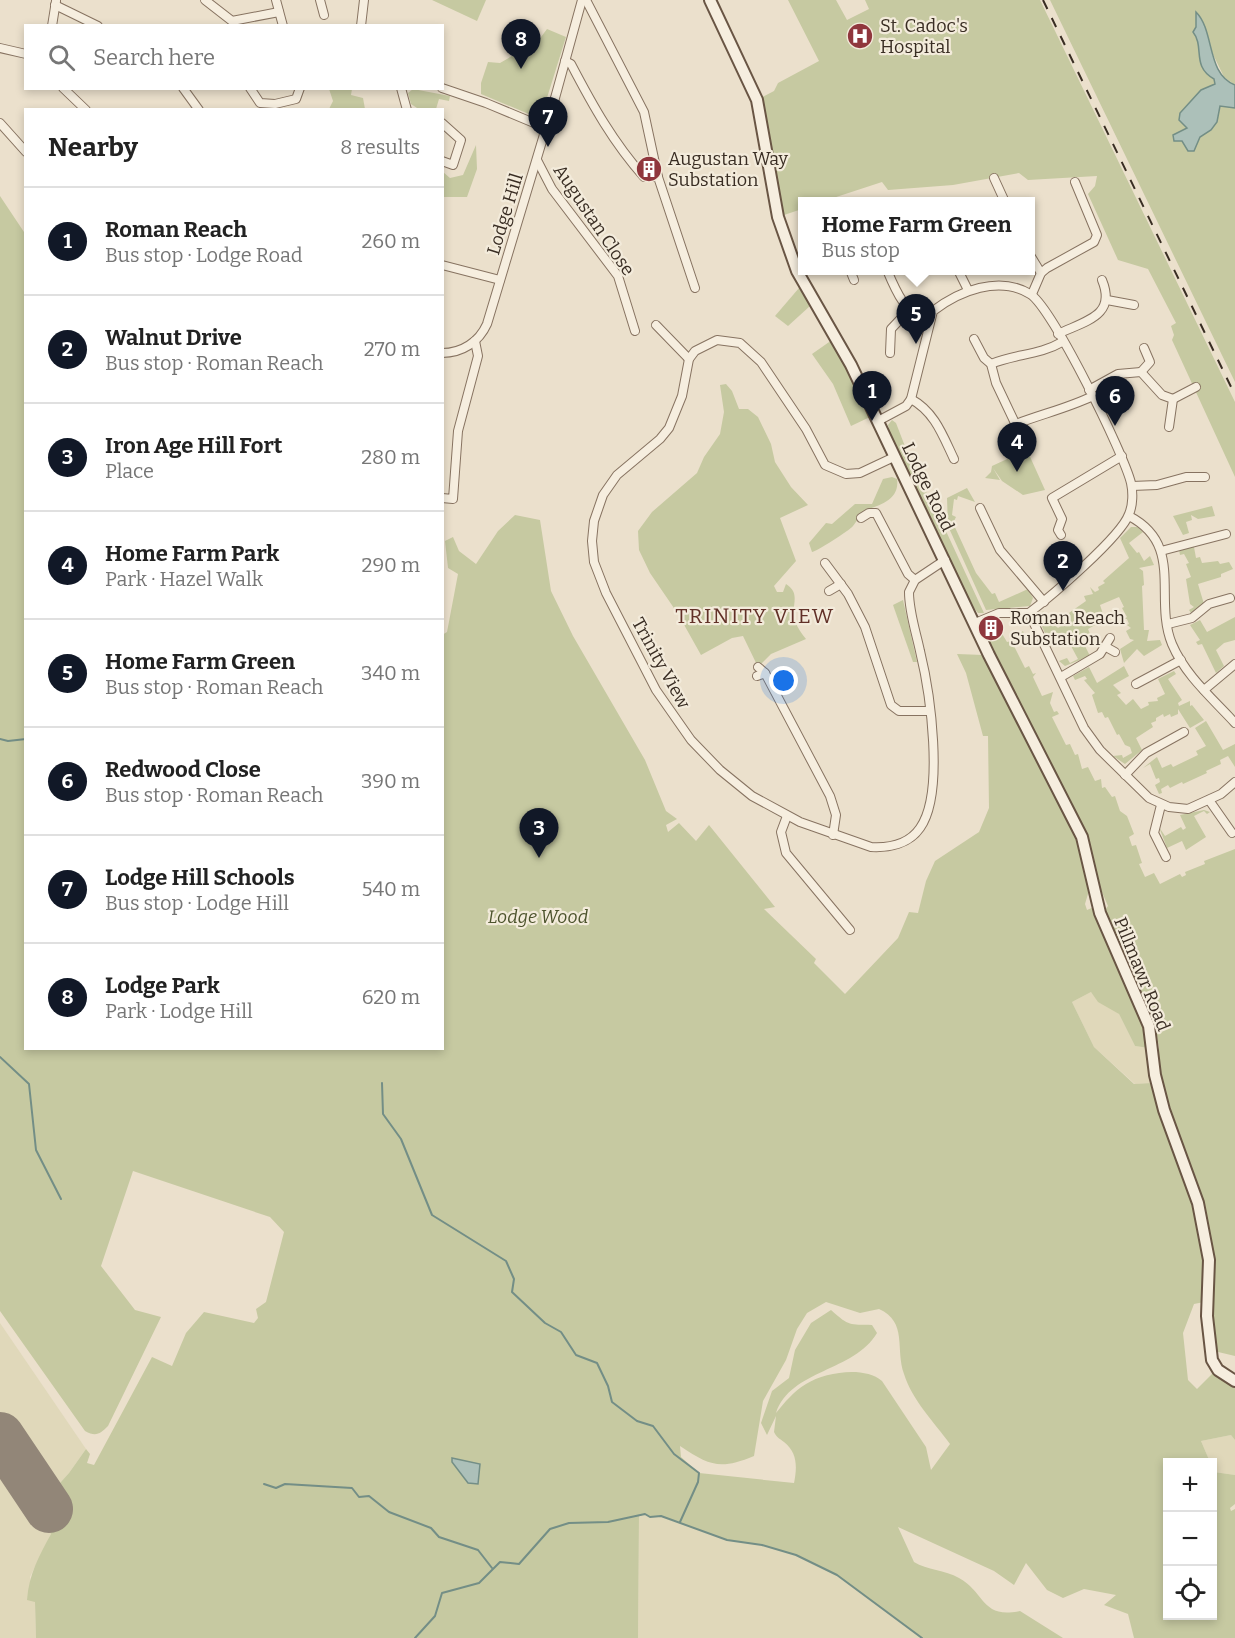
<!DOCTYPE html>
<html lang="en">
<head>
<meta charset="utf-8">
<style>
	body { margin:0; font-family:Bitter,serif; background:#f6f6f6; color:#222 }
	.controls { position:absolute; right:18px; bottom:18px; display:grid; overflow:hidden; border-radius:0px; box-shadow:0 3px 9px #0003 }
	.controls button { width:54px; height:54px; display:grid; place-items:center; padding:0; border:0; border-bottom:2px solid #e0e0e0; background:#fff; color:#222; font:30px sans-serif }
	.you { position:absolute; left:784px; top:681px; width:21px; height:21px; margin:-15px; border:4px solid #fff; border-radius:50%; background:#1a73e8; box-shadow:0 0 0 9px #1a73e833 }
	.badge { display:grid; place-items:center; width:39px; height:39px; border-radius:50%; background:#111827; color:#fff; font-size:20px; font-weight:700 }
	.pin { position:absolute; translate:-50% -50px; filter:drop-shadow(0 2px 3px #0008) }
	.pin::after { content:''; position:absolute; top:32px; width:21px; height:18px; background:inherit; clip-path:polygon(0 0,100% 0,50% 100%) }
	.popup { position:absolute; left:798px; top:197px; width:237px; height:78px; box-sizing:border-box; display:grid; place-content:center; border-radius:0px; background:#fff; filter:drop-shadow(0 2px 4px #0005); font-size:20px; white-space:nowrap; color:#767676 }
	.popup b { font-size:22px; color:#222 }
	.popup::after { content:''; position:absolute; left:50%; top:100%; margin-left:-12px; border:12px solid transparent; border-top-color:#fff }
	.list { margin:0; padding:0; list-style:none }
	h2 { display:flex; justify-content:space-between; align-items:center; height:78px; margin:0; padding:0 24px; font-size:26px }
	h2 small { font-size:20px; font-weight:400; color:#767676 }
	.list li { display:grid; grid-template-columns:39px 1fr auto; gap:18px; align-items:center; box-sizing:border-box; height:108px; padding:0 24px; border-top:2px solid #e0e0e0 }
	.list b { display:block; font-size:22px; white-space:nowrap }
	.list p { margin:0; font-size:20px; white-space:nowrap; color:#767676 }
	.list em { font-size:20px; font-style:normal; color:#767676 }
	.icon { flex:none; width:33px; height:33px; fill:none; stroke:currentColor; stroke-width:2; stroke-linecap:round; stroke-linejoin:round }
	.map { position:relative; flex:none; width:1235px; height:1638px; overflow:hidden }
	.search { position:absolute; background:#fff; box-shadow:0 3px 9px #0003; left:24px; top:24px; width:420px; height:66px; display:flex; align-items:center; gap:15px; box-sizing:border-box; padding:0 21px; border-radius:0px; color:#767676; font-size:22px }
	.panel { position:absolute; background:#fff; box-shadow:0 3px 9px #0003; left:24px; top:108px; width:420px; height:942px; border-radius:0px }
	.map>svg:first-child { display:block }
	.farmland { fill:#e0d8ba }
	.green { fill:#c6c9a1; fill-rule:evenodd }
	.water { fill:#acc0b9; stroke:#738e86; stroke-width:1.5 }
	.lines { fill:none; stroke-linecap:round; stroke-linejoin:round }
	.stream { stroke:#738e86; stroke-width:2 }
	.runway { stroke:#928678; stroke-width:48 }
	.street-casing { stroke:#877361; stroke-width:10 }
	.secondary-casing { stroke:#695544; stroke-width:14 }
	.street { stroke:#f6eedf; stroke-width:8 }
	.secondary { stroke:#f6eedf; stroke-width:10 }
	.rail { stroke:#392d23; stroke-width:2; stroke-dasharray:10 10; stroke-linecap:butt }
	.labels { text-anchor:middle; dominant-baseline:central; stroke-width:4.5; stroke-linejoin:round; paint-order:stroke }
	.poi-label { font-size:18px; fill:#392d23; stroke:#f3ebdb; text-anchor:start }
	.street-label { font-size:18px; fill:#392d23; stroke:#f3ebdb }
	.park-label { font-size:18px; font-style:italic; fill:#4c532c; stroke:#f3ebdb }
	.quarter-label { font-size:21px; letter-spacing:1.5px; fill:#613027; stroke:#f3ebdb }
</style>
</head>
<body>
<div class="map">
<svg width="1235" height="1638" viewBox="0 0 1235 1638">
	<rect width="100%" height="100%" fill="#ebe0cc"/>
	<!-- farmland -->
	<g class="farmland">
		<path d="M1091 992 1119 1014 1135 1046 1149 1048 1151 1083 1135 1084 1094 1047 1072 1002Z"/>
		<path d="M0 1323 86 1449 69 1473 51 1493 0 1421Z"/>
		<path d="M1231 1435 1235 1440V1475L1214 1472 1212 1462H1210L1201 1441Z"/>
		<path d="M0 1459 51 1534 30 1577 35 1602 36 1638H0Z"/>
		<path d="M645 1514 650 1517 661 1516 727 1540 762 1545 796 1555 837 1575 922 1638H638L639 1516Z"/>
	</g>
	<!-- green -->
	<g class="green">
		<path d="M432 0H486L477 21Z"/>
		<path d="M788 0H836L847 20 869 9 865 0H1040L1235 402V477L1172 340 1174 335 1171 326 1176 323 1148 269 1118 260 1088 194 1095 186 1097 176 1028 180 1019 173 953 185 888 190 882 182 824 201 802 202V209L778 217 757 100 774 91 778 83 819 61Z"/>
		<path d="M1050 0H1235V85L1224 77 1208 44 1204 47 1235 95V382Z"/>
		<path d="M547 29 566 37 541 117H536L481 94V83L488 62 500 63 538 41Z"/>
		<path d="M329 89H352L351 95 363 98 365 109H329L333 101Z"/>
		<path d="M413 89 450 96 449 101 439 99 436 109 417 108 411 104 408 93Z"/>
		<path d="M476 145 477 169 467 197H443V172L450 178 463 175Z"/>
		<path d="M0 196 26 235V1048H442V635L447 632 458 574 448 568 445 541 453 537 459 551 476 564 498 531 515 515 540 520 551 591 573 636 645 760 666 811 677 819 666 825 668 832 679 823 696 841 709 825 775 907 764 909 816 959 814 963 845 994 898 938 909 912 918 913 926 881 935 861 979 832 989 808 988 736H983L966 673 957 654 983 655 1012 704 1050 788 1080 842 1090 887 1085 904 1087 910 1094 907 1145 1028 1149 1048 1135 1046 1119 1014 1098 1002 1091 992 1072 1002 1094 1047 1134 1084 1151 1083 1195 1208 1205 1265 1204 1302 1194 1304 1183 1333 1188 1380 1197 1389 1213 1373 1235 1386V1440L1231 1435 1201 1441 1210 1462H1168V1616H1212L1213 1469 1214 1472 1235 1475V1504L1230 1508 1231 1511 1235 1509V1638H1134L1128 1614 1104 1605 1116 1595 1084 1589 1063 1598 1047 1590 1026 1563 1014 1585 994 1571 898 1527 914 1562C927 1570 945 1570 959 1578 986 1593 981 1619 1020 1611L1063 1638H922L837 1575 796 1555 762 1545 727 1540 661 1516 650 1517 645 1514 639 1516 638 1638H36L35 1602 27 1600C29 1574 39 1556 51 1534L0 1459V1421L51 1493 69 1473 86 1449 90 1454 87 1463 94 1465 152 1357 172 1366 186 1333 204 1312 254 1323 258 1318 256 1309 266 1302 284 1232 270 1217 133 1171 101 1266 135 1310 161 1317 108 1426C100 1434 96 1437 85 1431L0 1311ZM826 1302 860 1313 879 1309C908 1322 895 1349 904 1374 912 1400 934 1422 950 1444L931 1470 926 1447 882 1381C864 1366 826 1372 806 1384 793 1392 785 1402 776 1413 791 1369 854 1372 877 1333L872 1325C849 1324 850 1327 831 1310L811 1323 795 1350 789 1378 772 1391 761 1423 767 1435 776 1416 774 1432C777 1438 779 1438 784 1442 798 1453 797 1468 794 1483L699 1473 681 1457 680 1446C710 1466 720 1470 754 1456L763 1401 786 1360 797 1329 807 1313Z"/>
		<path d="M799 288 810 306 788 326 775 316Z"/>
		<path d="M832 340 870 417 851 426 833 384 812 354Z"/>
		<path d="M726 384 732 391 739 409H748L758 417 771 444 775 462 791 487 808 505 780 518 796 561 774 586 777 592H783L786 584C802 594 790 606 795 621 797 627 802 634 806 639L771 654 758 667 743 636 732 638 701 655 678 614 650 573 639 550 638 531 652 512 697 473 704 457 720 434 724 412 720 385Z"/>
		<path d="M892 420 896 423 918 480 932 501 984 613H978L973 607 891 438 888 425Z"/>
		<path d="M1027 450 1045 490 1023 495 1002 481 993 468 1000 480 985 478 991 472 992 466Z"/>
		<path d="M892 477 897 479C900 500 880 505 866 510 859 515 858 520 853 526 850 530 816 552 812 552L809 543 826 523 832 524 855 504H872L883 479Z"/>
		<path d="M967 488 975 502 958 496 957 500 954 499 952 515 956 517 953 523 976 573 992 594 995 593 999 602 1028 589 1033 598 1030 606 986 610 948 526 947 498Z"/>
		<path d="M1212 506 1215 516 1198 519 1191 515 1192 520 1186 522 1189 533 1183 535 1173 516Z"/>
		<path d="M1131 527H1138L1143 532 1129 543 1137 553 1139 552 1144 561 1150 556 1154 565 1139 568 1143 571 1144 585 1142 586 1144 630H1149L1147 641 1160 640 1162 645 1144 656 1137 649 1124 663 1120 649 1134 640 1130 639 1126 631 1131 628 1127 625 1129 624 1127 619H1124L1127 617 1122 608 1124 607 1119 597 1100 605 1104 617 1095 619V625L1088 629 1090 634 1080 636 1090 656 1065 666 1059 661 1067 658 1070 663 1078 659 1064 633 1049 642 1039 620 1043 611 1050 624 1053 623 1058 628 1061 626 1059 620 1086 601 1084 596 1093 594 1090 587 1095 592 1099 590 1098 587 1105 583 1103 581 1129 558 1120 538Z"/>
		<path d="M1194 547 1196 558 1200 557 1202 563 1218 561 1220 564 1229 562 1233 569 1221 574V577L1198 584 1204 604 1191 613 1189 610 1194 607 1190 604 1186 579 1191 577 1186 564 1189 563 1184 554 1180 555 1179 550Z"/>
		<path d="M903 600 917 662H913L893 605Z"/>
		<path d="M1235 617V640L1224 643 1216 650 1224 666 1216 673 1202 644 1198 645 1196 642 1200 640 1190 625 1200 620 1207 632Z"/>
		<path d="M998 627 1007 642 1017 640V636L1023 631 1027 640 1014 646 1025 668 1029 666 1033 674 1036 673 1033 677 1042 696 1053 692 1050 703 1054 712 1057 711 1059 714 1052 717 1066 745 1070 744 1075 755 1078 754 1082 769 1088 767 1095 781 1101 779 1102 788 1105 787 1112 797 1115 796 1120 811 1127 816 1134 834 1129 837 1132 846 1136 845 1142 863 1139 864 1145 877 1154 873 1160 884 1180 874 1182 877 1186 875 1185 872 1205 864 1204 861 1235 849V1356L1214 1351 1216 1336 1210 1320 1215 1259 1167 1105 1158 1065 1159 1047 1155 1025 1104 911 1108 906 1043 756 986 634Z"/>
		<path d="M1124 666 1129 676 1113 685 1121 693 1117 695 1126 705 1133 699 1141 709 1149 705 1148 702 1158 701 1157 698 1165 694 1158 679 1174 671 1176 674 1168 679 1182 700 1178 703 1179 706 1190 701V706L1192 705 1204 720 1190 728 1178 709V714L1171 717 1170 714 1164 717 1163 714 1156 718V721L1151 723 1153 727 1136 738 1142 750 1125 764 1113 756 1122 755 1123 758 1132 753 1130 747 1125 745 1119 734 1117 735 1108 717 1105 718 1102 712 1098 713 1092 695 1095 693 1084 680 1087 679 1085 676 1075 680 1073 676 1089 667 1097 683Z"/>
		<path d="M1206 721 1223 750 1235 744V767L1228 756 1220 760 1221 764 1206 771 1207 773 1183 784 1182 782 1170 788 1168 785 1161 789 1162 793 1159 794 1155 785 1160 782 1159 778 1156 779 1150 764 1143 768 1157 757 1162 768 1171 764 1173 767 1198 755 1196 751 1206 746 1195 728Z"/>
		<path d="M1204 810 1210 812 1207 814 1204 811 1194 816 1206 837 1186 850 1182 841 1167 848 1159 827 1165 836 1181 827 1183 830 1186 828 1180 815Z"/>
	</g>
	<!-- water -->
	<g class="water">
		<path d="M1196 12C1215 31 1206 74 1235 85V108L1220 106 1217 122 1211 130 1200 137 1194 151H1188L1182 141H1174L1173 135 1187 128 1179 120 1180 113 1201 90 1215 84 1214 79C1191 66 1205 47 1193 32L1196 27Z"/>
		<path d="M452 1458 480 1464 478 1484 468 1483 452 1462Z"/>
	</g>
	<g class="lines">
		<!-- stream -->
		<g class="stream">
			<path d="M0 739 8 741 26 739"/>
			<path d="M0 1057 29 1084 36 1150 61 1199"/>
			<path d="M382 1083 383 1114 401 1139 432 1215 506 1261 514 1279 512 1292 545 1323 561 1332 576 1355 597 1363 608 1386 612 1402 637 1421 653 1426 674 1454 699 1473 698 1482 680 1522"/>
			<path d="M264 1484 276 1488 285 1484 352 1488 359 1497 369 1496 389 1512 431 1528 439 1537 478 1550 492 1568"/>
			<path d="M415 1638 435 1616 442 1593 479 1583 500 1562 519 1564 550 1529 569 1523 608 1522 645 1514 650 1517 661 1516 727 1540 762 1545 796 1555 837 1575 922 1638"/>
		</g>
		<!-- runway -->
		<path class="runway" d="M0 1436 49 1509"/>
		<!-- street casing -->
		<g class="street-casing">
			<g id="street">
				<path d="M205 0 232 21 279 12"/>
				<path d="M276 0 283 26"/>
				<path d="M320 0 324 15"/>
				<path d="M586 0 644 112 658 177 695 288"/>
				<path d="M55 5 98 26"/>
				<path d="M52 26 56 1"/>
				<path d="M361 26 364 0"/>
				<path d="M0 48 26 54"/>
				<path d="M565 61 571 64C593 106 613 142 644 177H658"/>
				<path d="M63 88 86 110"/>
				<path d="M183 88 199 110"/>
				<path d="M250 88 260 103 275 104 296 99 300 88"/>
				<path d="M401 88 407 110"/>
				<path d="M442 88 486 103 546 128"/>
				<path d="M0 123 26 152"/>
				<path d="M442 123 461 140 453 165 442 161"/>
				<path d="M537 160 552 189 618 276 635 331"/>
				<path d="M994 178 1005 202"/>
				<path d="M1030 255 1041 273"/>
				<path d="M442 265 500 280"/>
				<path d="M850 270 854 280"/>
				<path d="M887 270C897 294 904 311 929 321"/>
				<path d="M958 270 968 290"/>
				<path d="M1032 294 1041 273 1047 268 1094 242 1097 235 1075 182"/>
				<path d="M1107 300 1134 305"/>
				<path d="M656 325 689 359"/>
				<path d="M1058 334C1085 321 1117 316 1102 280"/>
				<path d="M974 339 984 358 991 364 996 383 1024 442"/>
				<path d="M442 353C462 353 479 342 487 324L555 98 582 0"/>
				<path d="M890 353 891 329 909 310"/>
				<path d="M991 364C1015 354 1040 355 1062 342"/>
				<path d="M1141 372 1150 362 1144 348"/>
				<path d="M1089 390 1118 374 1141 372 1162 395 1173 399 1169 427"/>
				<path d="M911 399C935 412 943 436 954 459"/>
				<path d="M1173 399 1196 387"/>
				<path d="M878 421 906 406 911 399 933 311C959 291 999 275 1030 294 1052 307 1124 454 1131 483 1133 492 1133 505 1129 514 1121 537 1050 597 1029 613H999L975 623"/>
				<path d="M1016 424C1042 414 1068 408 1093 396"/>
				<path d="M894 457 860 473 846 474 825 465 806 429 761 362 740 343 717 340 695 351 689 359 682 396 669 428 660 439 617 475 603 495 594 521 592 541 594 562 606 593 656 690 691 740 720 770 752 796 800 822 871 847C889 848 909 844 920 828 945 793 930 692 920 651 916 632 909 612 909 592L915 580 945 560"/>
				<path d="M1132 486 1157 485 1186 477H1205"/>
				<path d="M442 498 453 499 458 431 478 356 475 341"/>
				<path d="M980 508 1000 550 1044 602"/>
				<path d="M1129 516C1185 545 1153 598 1172 644 1185 675 1212 698 1235 723"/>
				<path d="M861 518 869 513H876L908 574 915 580"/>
				<path d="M1061 535 1058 530 1062 519 1052 498 1122 456"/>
				<path d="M1161 551 1226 534"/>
				<path d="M825 563 848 594 865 627 891 705 899 711H930"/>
				<path d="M829 591 841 584"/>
				<path d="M1029 613 1084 728 1100 750 1149 798 1169 807 1188 809 1221 794 1235 782"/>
				<path d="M1168 624 1192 618 1209 604 1230 598"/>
				<path d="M1106 647 1115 652"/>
				<path d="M758 667 765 673"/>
				<path d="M757 676 765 673 830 796 836 815 833 835"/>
				<path d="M1061 677 1100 654 1110 638"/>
				<path d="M1136 684 1181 660"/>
				<path d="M1204 690 1235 664"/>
				<path d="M1125 775 1146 753 1184 732"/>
				<path d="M1209 800 1232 833"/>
				<path d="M1161 805 1154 833 1166 857"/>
				<path d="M787 816 781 832 786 853 850 930"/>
			</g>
		</g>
		<!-- secondary casing -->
		<g class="secondary-casing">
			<path id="secondary" d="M710 0 757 100 778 217 797 271 851 365 989 655 1082 837 1100 913 1149 1026 1155 1075 1164 1110 1198 1203 1209 1260 1207 1316 1212 1360 1218 1370 1235 1381"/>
		</g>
		<!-- street -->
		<use href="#street" class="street"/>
		<!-- secondary -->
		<use href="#secondary" class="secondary"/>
		<!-- rail -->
		<path class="rail" d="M1043 0 1235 395"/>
	</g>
	<!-- icons -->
	<defs>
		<g id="hospital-disc" transform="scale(1.35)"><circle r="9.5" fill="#90373d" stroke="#f3ebdb"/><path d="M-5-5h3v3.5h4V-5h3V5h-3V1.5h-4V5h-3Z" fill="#fff"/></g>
		<g id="building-disc" transform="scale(1.35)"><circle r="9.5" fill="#90373d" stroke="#f3ebdb"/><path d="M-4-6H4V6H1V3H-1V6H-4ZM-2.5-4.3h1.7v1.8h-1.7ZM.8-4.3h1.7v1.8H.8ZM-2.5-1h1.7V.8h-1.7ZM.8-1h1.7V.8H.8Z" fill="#fff"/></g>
	</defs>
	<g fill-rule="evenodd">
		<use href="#hospital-disc" x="860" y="36"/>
		<use href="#building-disc" x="649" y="169"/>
		<use href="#building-disc" x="991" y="628"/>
	</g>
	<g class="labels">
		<!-- poi labels -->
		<g class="poi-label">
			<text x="880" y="26">St. Cadoc's<tspan x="880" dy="21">Hospital</tspan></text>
			<text x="668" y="159">Augustan Way<tspan x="668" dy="21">Substation</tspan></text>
			<text x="1010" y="618">Roman Reach<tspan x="1010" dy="21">Substation</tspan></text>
		</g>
		<!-- street labels -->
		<g class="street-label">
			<text transform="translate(505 214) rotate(-73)">Lodge Hill</text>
			<text transform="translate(594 220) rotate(56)">Augustan Close</text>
			<text transform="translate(928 487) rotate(64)">Lodge Road</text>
			<text transform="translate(661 663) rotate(61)">Trinity View</text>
			<text transform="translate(1142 974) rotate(68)">Pillmawr Road</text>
		</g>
		<!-- park labels -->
		<g class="park-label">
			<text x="538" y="917">Lodge Wood</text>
		</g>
		<!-- quarter labels -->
		<g class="quarter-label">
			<text x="755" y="616">TRINITY VIEW</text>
		</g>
	</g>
</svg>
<div class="controls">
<button>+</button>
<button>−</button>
<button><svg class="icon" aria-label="locate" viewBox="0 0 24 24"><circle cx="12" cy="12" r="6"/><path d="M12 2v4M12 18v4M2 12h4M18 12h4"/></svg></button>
</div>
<div class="you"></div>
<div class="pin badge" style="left:872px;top:421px">1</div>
<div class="pin badge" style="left:1063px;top:591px">2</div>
<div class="pin badge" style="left:539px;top:858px">3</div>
<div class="pin badge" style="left:1017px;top:472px">4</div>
<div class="pin badge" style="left:916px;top:344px">5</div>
<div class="popup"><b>Home Farm Green</b>Bus stop</div>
<div class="pin badge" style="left:1115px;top:426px">6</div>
<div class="pin badge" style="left:548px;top:147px">7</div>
<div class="pin badge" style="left:521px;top:69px">8</div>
<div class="search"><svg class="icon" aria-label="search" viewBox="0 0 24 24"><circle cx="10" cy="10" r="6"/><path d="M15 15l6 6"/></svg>Search here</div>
<section class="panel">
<h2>Nearby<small>8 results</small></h2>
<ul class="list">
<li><span class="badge">1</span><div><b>Roman Reach</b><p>Bus stop · Lodge Road</p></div><em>260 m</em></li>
<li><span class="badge">2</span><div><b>Walnut Drive</b><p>Bus stop · Roman Reach</p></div><em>270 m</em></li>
<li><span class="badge">3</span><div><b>Iron Age Hill Fort</b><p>Place</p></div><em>280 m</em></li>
<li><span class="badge">4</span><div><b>Home Farm Park</b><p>Park · Hazel Walk</p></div><em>290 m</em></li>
<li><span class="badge">5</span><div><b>Home Farm Green</b><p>Bus stop · Roman Reach</p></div><em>340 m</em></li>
<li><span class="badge">6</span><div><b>Redwood Close</b><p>Bus stop · Roman Reach</p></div><em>390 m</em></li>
<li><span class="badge">7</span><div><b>Lodge Hill Schools</b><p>Bus stop · Lodge Hill</p></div><em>540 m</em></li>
<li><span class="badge">8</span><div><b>Lodge Park</b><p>Park · Lodge Hill</p></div><em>620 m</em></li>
</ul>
</section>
</div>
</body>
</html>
